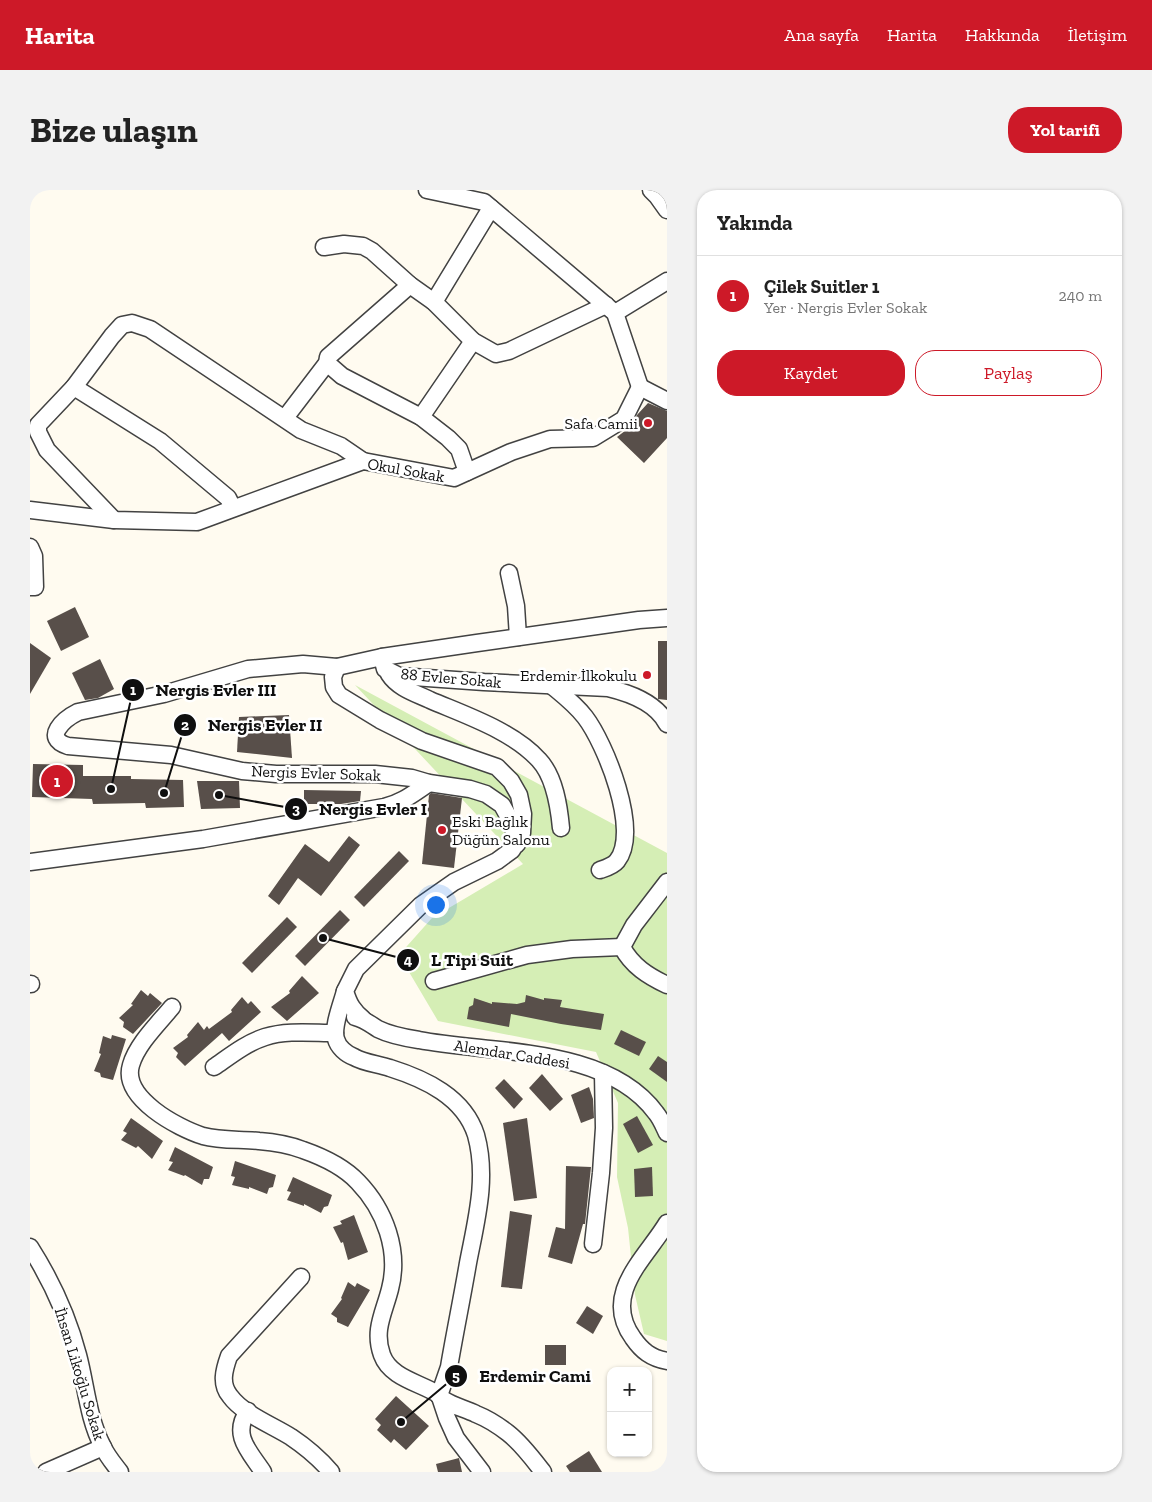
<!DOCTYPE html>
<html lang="tr">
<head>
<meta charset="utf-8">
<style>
	body { margin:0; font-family:"Zilla Slab",serif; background:#f2f2f2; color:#222 }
	.controls { position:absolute; right:15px; bottom:15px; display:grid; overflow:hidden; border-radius:10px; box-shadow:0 1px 4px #0004 }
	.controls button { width:45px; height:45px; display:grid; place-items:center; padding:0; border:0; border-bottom:1px solid #e0e0e0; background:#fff; color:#222; font:25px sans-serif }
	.you { position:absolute; left:405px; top:714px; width:18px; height:18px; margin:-12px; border:4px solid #fff; border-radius:50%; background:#1a73e8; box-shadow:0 0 0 8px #1a73e833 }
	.badge { display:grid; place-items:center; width:32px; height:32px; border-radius:50%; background:#cd1928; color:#fff; font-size:16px; font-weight:700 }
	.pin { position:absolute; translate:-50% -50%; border:2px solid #fff; box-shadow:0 1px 5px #0006 }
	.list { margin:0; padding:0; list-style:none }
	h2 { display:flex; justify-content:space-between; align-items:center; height:65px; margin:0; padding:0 20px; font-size:21px }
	h2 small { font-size:16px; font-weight:400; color:#767676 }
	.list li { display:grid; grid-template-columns:32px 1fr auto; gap:15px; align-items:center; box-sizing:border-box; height:80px; padding:0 20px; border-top:1px solid #e0e0e0 }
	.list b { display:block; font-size:19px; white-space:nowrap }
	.list p { margin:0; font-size:16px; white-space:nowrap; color:#767676 }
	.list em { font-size:16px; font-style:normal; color:#767676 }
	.actions { display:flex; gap:10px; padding:15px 20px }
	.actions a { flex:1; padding:11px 0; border:1px solid #cd1928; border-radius:20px; text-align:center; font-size:18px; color:#cd1928 }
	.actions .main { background:#cd1928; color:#fff }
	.map { position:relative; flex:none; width:637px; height:1282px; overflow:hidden; border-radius:20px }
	header { display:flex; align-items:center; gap:30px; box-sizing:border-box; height:70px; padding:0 25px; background:#cd1928; color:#fff }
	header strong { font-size:24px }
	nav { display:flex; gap:28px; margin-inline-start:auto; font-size:18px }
	.intro { display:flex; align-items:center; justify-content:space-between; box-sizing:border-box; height:120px; padding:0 30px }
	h1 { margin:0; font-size:35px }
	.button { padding:12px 22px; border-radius:20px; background:#cd1928; color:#fff; font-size:18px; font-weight:700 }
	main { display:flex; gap:30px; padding:0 30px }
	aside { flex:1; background:#fff; border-radius:20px; box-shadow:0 1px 4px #0004 }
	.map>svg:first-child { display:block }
	.green { fill:#d5eeb5 }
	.building { fill:#584f4a }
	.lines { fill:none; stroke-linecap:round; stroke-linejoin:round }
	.minor-casing { stroke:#424242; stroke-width:19 }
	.minor { stroke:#fff; stroke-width:16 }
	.poi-dot { fill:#cd1928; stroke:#fff; stroke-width:2 }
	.labels { text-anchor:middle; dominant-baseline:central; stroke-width:5; stroke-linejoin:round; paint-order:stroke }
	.poi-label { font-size:16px; fill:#0f0f0f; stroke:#fff; text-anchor:end }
	.street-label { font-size:16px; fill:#0f0f0f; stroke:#fff }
	.leader { fill:none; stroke:#0f0f0f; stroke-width:2 }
	.callout-dot { fill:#0f0f0f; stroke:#fff; stroke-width:2 }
	.mark-label { font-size:15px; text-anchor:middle; font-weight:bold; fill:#fff }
	.callout-label { font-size:18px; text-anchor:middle; font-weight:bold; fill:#0f0f0f; stroke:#fff; stroke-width:5; stroke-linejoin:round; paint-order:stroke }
</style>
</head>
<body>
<header>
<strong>Harita</strong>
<nav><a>Ana sayfa</a><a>Harita</a><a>Hakkında</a><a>İletişim</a></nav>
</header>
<div class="intro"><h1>Bize ulaşın</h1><a class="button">Yol tarifi</a></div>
<main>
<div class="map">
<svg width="637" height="1282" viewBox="0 0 637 1282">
	<rect width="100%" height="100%" fill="#fffbf0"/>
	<!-- green -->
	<path class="green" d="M325 495 637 663V1151L614 1144 605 1105 598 1038 587 987 588 913 566 862 408 831 369 765 402 728 493 674Z"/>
	<!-- building -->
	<g class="building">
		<path d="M618 213 637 221V248L614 273 587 247 600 237 607 225Z"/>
		<path d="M45 417 59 447 31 461 17 431Z"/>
		<path d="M628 451H637V510L628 509Z"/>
		<path d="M0 453 21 468 0 504Z"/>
		<path d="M70 469 84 499 68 508 55 510 42 483Z"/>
		<path d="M259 525 262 568 207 562 209 527Z"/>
		<path d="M3 574 53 575V586H101V589L153 590 154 617 116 618 115 613 63 614 62 609 2 607Z"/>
		<path d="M167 591H209L210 618 171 619Z"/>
		<path d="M274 600 331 601 330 611 311 614H274Z"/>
		<path d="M401 603 432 608 424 678 392 674 399 605Z"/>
		<path d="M319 646 330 655 291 706 268 688 249 715 238 706 275 654 299 672Z"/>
		<path d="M369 661 379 671 334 717 324 707Z"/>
		<path d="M310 720 320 730 275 776 265 766Z"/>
		<path d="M257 727 267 737 222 783 212 773Z"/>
		<path d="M272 786 289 803 257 831 241 817 260 803 259 801Z"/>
		<path d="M111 800 118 806 120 803 132 813 103 844 93 837 94 832 89 828 103 815 101 814Z"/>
		<path d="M496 805 514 810V808L532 810 530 817 574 824 571 840 531 834 481 824 479 837 437 829 439 817 443 815 444 808 462 814V812L487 814 495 812Z"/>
		<path d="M212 807 218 814 221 811 231 822 199 851 192 843 155 876 146 867 148 863 143 858 158 847 157 845 168 832 174 840 177 836 179 839 202 822 201 820Z"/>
		<path d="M591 840 616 852 609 866 584 854Z"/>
		<path d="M82 845 96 849 83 890 71 887 70 883 64 881 71 864 69 863 73 846 81 849Z"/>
		<path d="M628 866 637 872V892L619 879Z"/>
		<path d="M512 884 533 909 520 921 499 898Z"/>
		<path d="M474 889 493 909 484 919 465 898Z"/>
		<path d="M559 897 563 909 564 928 551 933 541 905Z"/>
		<path d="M607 926 623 955 608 963 593 934Z"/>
		<path d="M101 928 133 951 122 969 108 956 106 958 91 950 97 943 93 941Z"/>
		<path d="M497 928 507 1008 484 1011 473 933Z"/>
		<path d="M145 957 183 977 179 989H174L172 995 155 985 154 986 138 980 143 972 139 971Z"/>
		<path d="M205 971 246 985 243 997 239 998 237 1004 219 997V999L202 995 205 987 201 986Z"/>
		<path d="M536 976 561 977 555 1034H553L542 1074 518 1067 526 1037 535 1039Z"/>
		<path d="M622 977 623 1006 605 1007 604 979Z"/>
		<path d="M263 987 302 1005 298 1016 294 1017 291 1023 274 1014V1016L257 1010 261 1002 257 1001Z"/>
		<path d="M480 1021 502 1025 492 1099 471 1097Z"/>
		<path d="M324 1025 338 1062 318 1070 313 1052 311 1053 303 1037 312 1034 310 1031Z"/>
		<path d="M318 1092 325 1097 327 1093 340 1100 318 1137 307 1132V1128L301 1124 312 1109 311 1108Z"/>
		<path d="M557 1116 573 1126 563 1144 546 1133Z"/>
		<rect x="515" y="1155" width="21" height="20"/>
		<path d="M366 1206 399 1236 376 1260 364 1249 361 1253 347 1240 351 1235 345 1229Z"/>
		<path d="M559 1261 572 1282H540L536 1276Z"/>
		<path d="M429 1268 432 1282H408L406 1274Z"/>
	</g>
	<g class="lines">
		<!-- minor casing -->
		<g class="minor-casing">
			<g id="minor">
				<path d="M397 0 454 12 585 123 610 197"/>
				<path d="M621 0 627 6 637 20"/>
				<path d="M294 57 314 54 333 56 342 61 380 95 404 112 443 151 466 164 479 161 576 115"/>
				<path d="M404 112 461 18"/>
				<path d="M585 123 637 91"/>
				<path d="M297 173 312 186 391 227 418 248 429 259 437 282"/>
				<path d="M44 197 130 251 198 308 203 318"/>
				<path d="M391 227 443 151"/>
				<path d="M255 228 297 173 298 167 380 95"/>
				<path d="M0 320 84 330 167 332 333 271 424 288 481 262 520 249 563 248 594 229 610 197 637 211"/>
				<path d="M84 330 17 260 8 242V235L44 197 82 146 92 135 102 133 120 139 271 240 311 256 333 271"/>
				<path d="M0 357 4 366 5 397H0"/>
				<path d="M479 383 486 416 488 447"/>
				<path d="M352 467 355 479 369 486 454 492 578 498C599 503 626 512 637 534"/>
				<path d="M307 477 303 487 304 497 309 505 350 530 392 551 467 577 481 591 489 605 493 624 492 643 482 660 467 671 424 692 391 715 326 779 315 801C319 814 323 821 333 829"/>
				<path d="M359 484C368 498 385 503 400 510 435 525 483 541 509 570 525 587 529 617 531 638"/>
				<path d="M521 495C533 505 545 514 555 527 575 553 611 641 587 671 583 676 576 678 570 680"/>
				<path d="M487 654 482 633 472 615 456 604 440 599 399 593 382 588 345 584H246L212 581 141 565 38 556C12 548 34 529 48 522L134 504 218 479 273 474 307 477 352 467 447 453 609 430 637 428"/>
				<path d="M0 672 173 649 354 617C372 613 384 603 399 593"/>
				<path d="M637 692 604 735 592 757C602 776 618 786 637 795"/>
				<path d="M404 791 497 765 542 759 592 757"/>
				<path d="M0 794H1"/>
				<path d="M315 801C312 813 302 837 306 849 308 857 316 864 324 867 334 873 349 874 360 878 395 889 434 907 446 945 458 988 446 1031 438 1073 432 1108 425 1142 419 1177L410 1203V1207"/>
				<path d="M142 817C128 834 107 854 101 875 91 908 148 938 173 946 191 951 211 949 229 951 243 952 260 955 273 960 293 967 314 977 328 992 355 1020 370 1061 360 1099 354 1123 343 1140 352 1165 360 1187 387 1192 406 1203 409 1205 411 1208 414 1210 423 1216 436 1219 446 1224 456 1228 469 1236 478 1243 492 1254 503 1269 513 1282"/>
				<path d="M325 827C334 829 340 834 348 839 360 845 376 848 389 850 463 864 577 856 626 923 631 929 634 937 637 943"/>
				<path d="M184 877C200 866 216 853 235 847 257 840 282 843 305 843"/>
				<path d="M637 1033C616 1068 571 1104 603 1148 612 1161 621 1168 637 1171"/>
				<path d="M563 1054 571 983 574 938 573 883"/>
				<path d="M0 1057C21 1090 38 1127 48 1165 56 1195 58 1229 73 1257 77 1266 84 1274 90 1282"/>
				<path d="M271 1087 199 1166C194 1180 190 1194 200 1206 213 1224 242 1235 261 1247 276 1257 289 1268 301 1282"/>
				<path d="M410 1207 417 1228 426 1248 452 1282"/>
				<path d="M218 1221C201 1245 220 1262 233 1282"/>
				<path d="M16 1282 73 1257"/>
			</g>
		</g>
		<!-- minor -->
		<use href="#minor" class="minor"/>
	</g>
	<!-- markers -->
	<g class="poi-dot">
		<circle cx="618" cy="233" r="5"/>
		<circle cx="617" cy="485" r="5"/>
		<circle cx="412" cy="640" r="5"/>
	</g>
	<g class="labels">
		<!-- poi labels -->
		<g class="poi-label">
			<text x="608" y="233">Safa Camii</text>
			<text x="607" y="485">Erdemir İlkokulu</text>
			<text x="422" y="631" text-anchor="start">Eski Bağlık<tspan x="422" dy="18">Düğün Salonu</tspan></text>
		</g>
		<!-- street labels -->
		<g class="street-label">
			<text transform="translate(376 280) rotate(10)">Okul Sokak</text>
			<text transform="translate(421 488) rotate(5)">88 Evler Sokak</text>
			<text transform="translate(286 583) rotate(2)">Nergis Evler Sokak</text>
			<text transform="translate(482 864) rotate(9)">Alemdar Caddesi</text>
			<text transform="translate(50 1184) rotate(73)">İhsan Likoğlu Sokak</text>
		</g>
	</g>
	<!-- callouts -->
	<path class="leader" d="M81 599L103 500M134 603L155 535M189 605L266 619M293 748L378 770M371 1232L426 1186"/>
	<g class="callout-dot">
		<circle cx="81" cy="599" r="5"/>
		<circle cx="134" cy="603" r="5"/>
		<circle cx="189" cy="605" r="5"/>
		<circle cx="293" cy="748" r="5"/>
		<circle cx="371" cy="1232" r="5"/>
		<circle cx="103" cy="500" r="12"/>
		<circle cx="155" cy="535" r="12"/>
		<circle cx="266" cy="619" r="12"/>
		<circle cx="378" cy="770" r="12"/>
		<circle cx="426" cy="1186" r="12"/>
	</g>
	<g class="mark-label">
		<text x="103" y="505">1</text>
		<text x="155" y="540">2</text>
		<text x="266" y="624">3</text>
		<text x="378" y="775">4</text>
		<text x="426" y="1191">5</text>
	</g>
	<g class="callout-label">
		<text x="186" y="506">Nergis Evler III</text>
		<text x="235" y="541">Nergis Evler II</text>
		<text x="343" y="625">Nergis Evler I</text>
		<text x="442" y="776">L Tipi Suit</text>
		<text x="505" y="1192">Erdemir Cami</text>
	</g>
</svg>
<div class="controls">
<button>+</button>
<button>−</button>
</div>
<div class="you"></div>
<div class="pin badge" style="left:27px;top:591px">1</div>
</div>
<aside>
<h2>Yakında<small></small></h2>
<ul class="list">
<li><span class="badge">1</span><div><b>Çilek Suitler 1</b><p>Yer · Nergis Evler Sokak</p></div><em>240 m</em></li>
</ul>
<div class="actions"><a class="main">Kaydet</a><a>Paylaş</a></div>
</aside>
</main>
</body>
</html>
